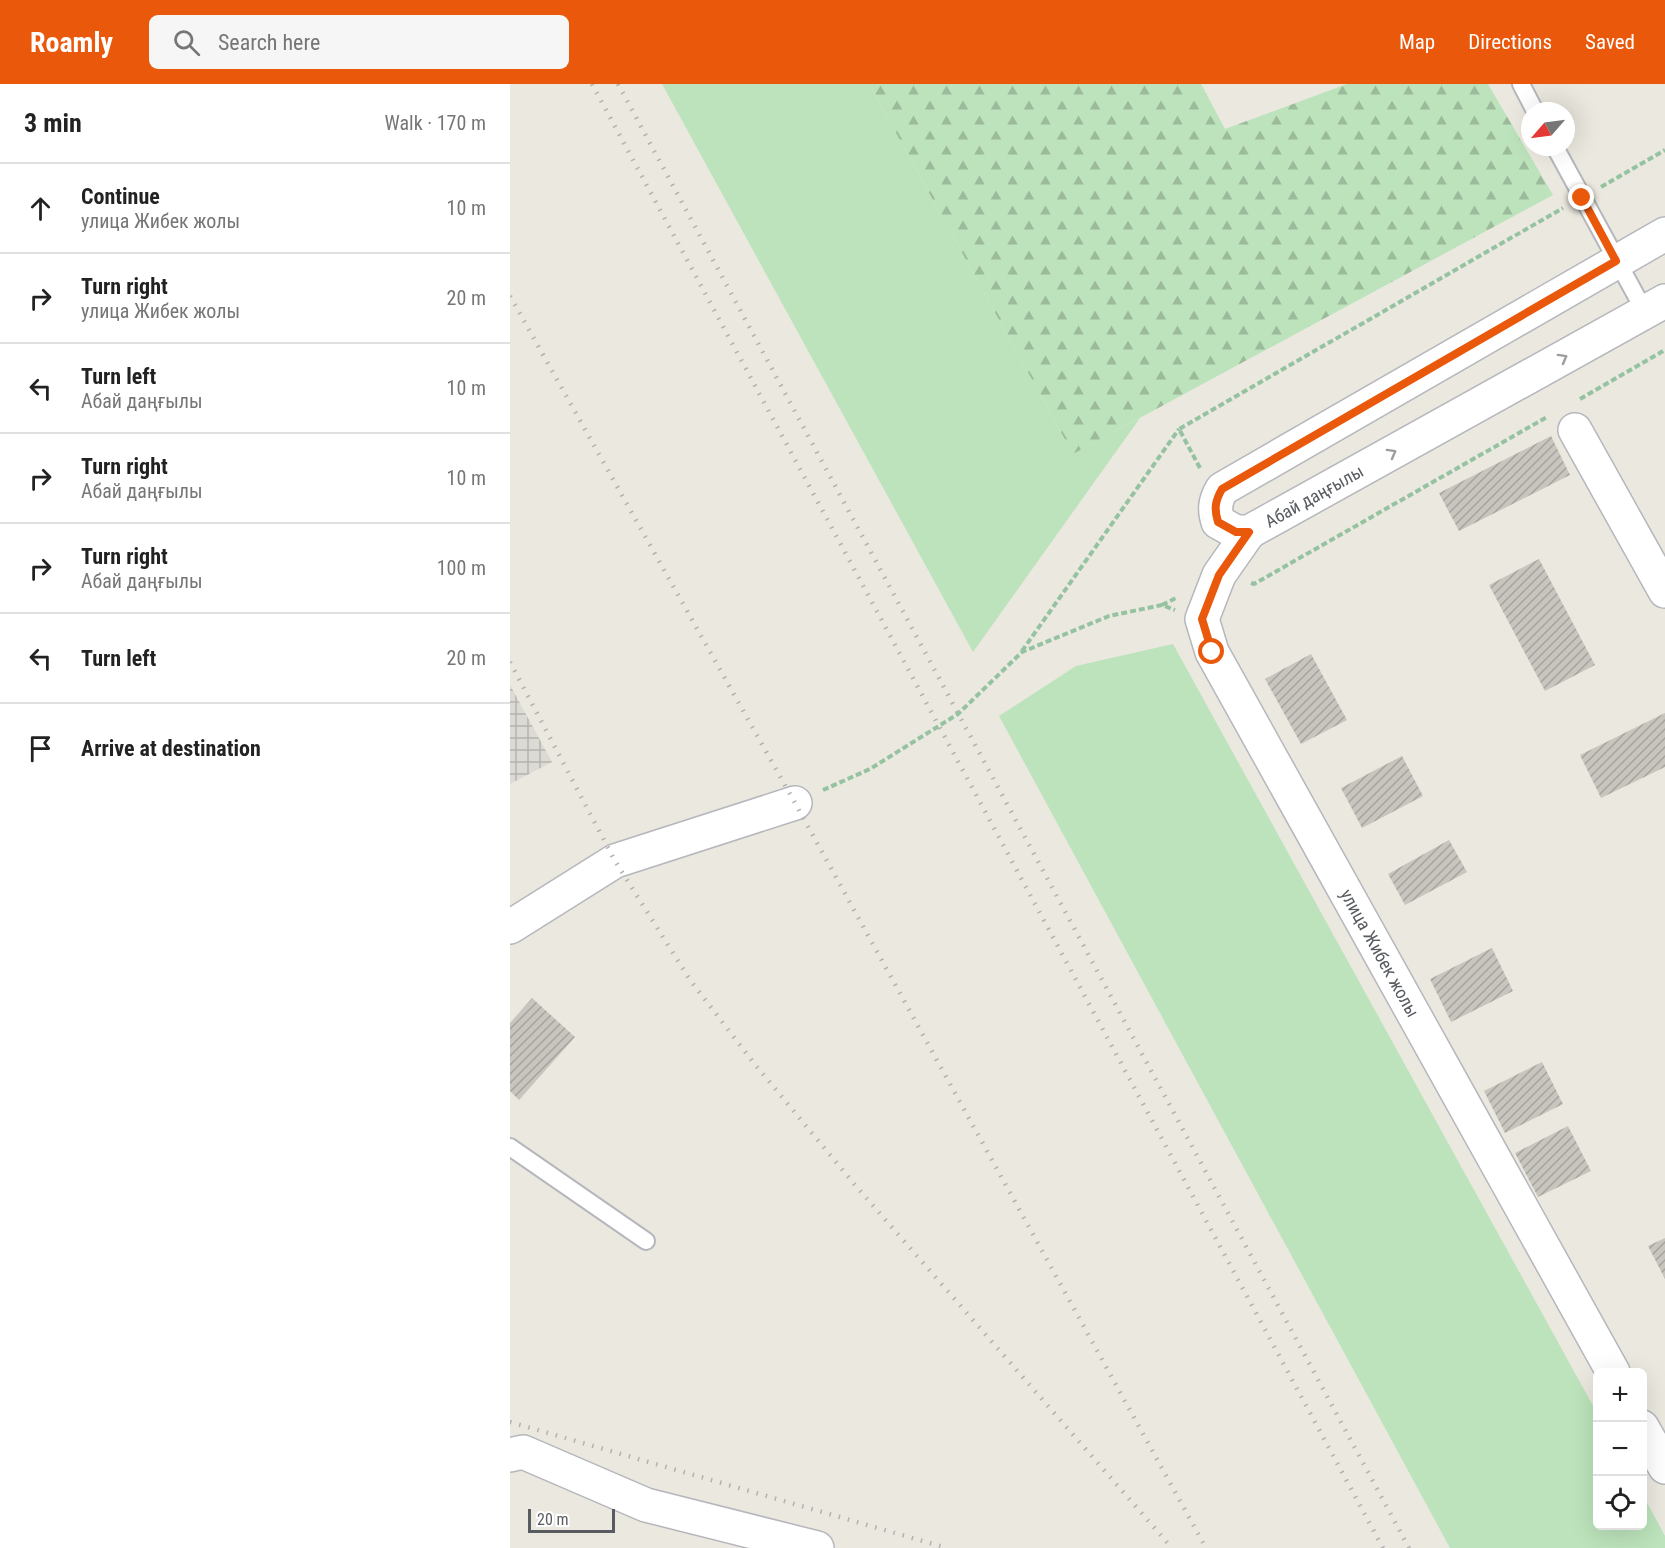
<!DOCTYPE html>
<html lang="en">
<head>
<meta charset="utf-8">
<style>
	body { margin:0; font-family:"Roboto Condensed",sans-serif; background:#f6f6f6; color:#222 }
	.controls { position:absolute; right:18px; bottom:18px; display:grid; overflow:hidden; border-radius:9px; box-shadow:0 6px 24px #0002 }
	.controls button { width:54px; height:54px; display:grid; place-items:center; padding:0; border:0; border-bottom:2px solid #e0e0e0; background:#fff; color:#222; font:30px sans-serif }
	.compass { position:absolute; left:1011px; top:18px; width:54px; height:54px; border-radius:50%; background:#fff; box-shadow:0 6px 24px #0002; rotate:242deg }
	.scale { position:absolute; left:18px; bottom:15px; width:87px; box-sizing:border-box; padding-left:6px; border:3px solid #585c60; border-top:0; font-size:16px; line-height:21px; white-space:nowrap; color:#585c60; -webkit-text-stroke:4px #fff; paint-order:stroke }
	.stop { position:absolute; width:18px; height:18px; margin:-14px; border:4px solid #ea580c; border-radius:50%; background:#fff }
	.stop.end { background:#ea580c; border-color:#fff; box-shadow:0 2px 6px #0008 }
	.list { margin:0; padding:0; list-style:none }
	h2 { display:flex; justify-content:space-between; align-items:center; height:78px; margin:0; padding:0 24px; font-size:26px }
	h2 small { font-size:20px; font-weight:400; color:#767676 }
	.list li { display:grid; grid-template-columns:39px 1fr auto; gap:18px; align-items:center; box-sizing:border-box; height:90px; padding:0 24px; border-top:2px solid #e0e0e0 }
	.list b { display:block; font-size:22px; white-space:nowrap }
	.list p { margin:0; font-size:20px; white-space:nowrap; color:#767676 }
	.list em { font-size:20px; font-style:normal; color:#767676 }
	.icon { flex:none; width:33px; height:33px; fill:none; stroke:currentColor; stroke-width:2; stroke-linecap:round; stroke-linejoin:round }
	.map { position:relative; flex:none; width:1155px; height:1464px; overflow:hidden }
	header { display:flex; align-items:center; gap:36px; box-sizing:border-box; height:84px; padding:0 30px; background:#ea580c; color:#fff }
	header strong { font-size:28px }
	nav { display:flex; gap:33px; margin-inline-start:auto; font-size:21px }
	.search { width:420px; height:54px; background:#f6f6f6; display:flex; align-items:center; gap:15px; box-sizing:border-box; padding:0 21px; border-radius:9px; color:#767676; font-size:22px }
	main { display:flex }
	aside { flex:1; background:#fff }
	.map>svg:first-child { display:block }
	.industrial { fill:url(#industrial-grid) }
	.grass { fill:#bce3bb }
	.forest { fill:url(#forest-firs) }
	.building { fill:url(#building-hatch) }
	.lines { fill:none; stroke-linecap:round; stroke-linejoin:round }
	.service-casing { stroke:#b5b7bc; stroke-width:20 }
	.minor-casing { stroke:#b5b7bc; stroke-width:36 }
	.path { stroke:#95c3a1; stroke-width:4; stroke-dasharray:6 3; stroke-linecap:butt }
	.service { stroke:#fff; stroke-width:16 }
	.minor { stroke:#fff; stroke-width:33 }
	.rail { stroke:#b1b2b2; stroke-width:4.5; stroke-dasharray:1.5 8; stroke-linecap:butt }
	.oneway { stroke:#9b9da0 }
	.route { stroke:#ea580c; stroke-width:8 }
	.labels { text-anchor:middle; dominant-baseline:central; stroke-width:5; stroke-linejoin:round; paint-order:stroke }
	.street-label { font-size:18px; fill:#585c60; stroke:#fff }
</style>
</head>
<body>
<header>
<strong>Roamly</strong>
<div class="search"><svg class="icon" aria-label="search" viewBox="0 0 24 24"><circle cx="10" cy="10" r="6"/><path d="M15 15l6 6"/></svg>Search here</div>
<nav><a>Map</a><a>Directions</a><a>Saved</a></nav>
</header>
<main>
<aside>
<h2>3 min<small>Walk · 170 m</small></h2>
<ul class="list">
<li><svg class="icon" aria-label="ahead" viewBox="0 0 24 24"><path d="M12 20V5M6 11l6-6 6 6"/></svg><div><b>Continue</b><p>улица Жибек жолы</p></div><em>10 m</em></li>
<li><svg class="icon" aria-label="right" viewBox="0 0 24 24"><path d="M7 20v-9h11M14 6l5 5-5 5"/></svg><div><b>Turn right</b><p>улица Жибек жолы</p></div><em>20 m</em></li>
<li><svg class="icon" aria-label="left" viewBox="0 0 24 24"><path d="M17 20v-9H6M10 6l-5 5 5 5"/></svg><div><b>Turn left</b><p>Абай даңғылы</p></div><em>10 m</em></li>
<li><svg class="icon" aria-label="right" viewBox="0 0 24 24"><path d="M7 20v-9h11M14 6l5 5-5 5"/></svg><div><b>Turn right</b><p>Абай даңғылы</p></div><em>10 m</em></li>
<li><svg class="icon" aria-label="right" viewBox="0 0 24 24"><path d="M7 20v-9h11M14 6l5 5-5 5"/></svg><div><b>Turn right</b><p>Абай даңғылы</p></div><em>100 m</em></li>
<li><svg class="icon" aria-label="left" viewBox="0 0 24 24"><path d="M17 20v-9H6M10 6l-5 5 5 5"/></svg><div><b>Turn left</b></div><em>20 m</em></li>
<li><svg class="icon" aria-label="arrive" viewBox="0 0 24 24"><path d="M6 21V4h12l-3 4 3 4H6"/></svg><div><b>Arrive at destination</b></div></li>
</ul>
</aside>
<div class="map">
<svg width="1155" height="1464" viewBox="0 0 1155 1464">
	<defs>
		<pattern id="industrial-grid" width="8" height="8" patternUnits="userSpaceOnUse" patternTransform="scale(1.5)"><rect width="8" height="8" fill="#dcdad4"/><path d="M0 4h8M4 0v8" fill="none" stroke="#b5b4af"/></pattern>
		<pattern id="forest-firs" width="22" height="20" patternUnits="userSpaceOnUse" patternTransform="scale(1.5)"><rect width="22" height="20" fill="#bce3bb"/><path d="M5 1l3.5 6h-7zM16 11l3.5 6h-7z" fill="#9cbb9b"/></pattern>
		<pattern id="building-hatch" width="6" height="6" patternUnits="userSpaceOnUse" patternTransform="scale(1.5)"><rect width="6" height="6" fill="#c8c5be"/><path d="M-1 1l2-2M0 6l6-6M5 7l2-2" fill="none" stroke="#a5a39e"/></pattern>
	</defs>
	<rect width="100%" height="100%" fill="#ebe8df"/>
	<!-- industrial -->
	<path class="industrial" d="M0 601 42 678 0 700Z"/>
	<!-- grass -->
	<g class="grass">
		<path d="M152 0H359L563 370 630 334 463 568Z"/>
		<path d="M663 560 1087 1329 1088 1442H1132L1133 1411 1155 1452V1464H940L489 632 566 582Z"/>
	</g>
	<!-- forest -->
	<path class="forest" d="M359 0H691L715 45 837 0H978L1043 111 563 370Z"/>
	<!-- building -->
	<g class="building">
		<path d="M1041 352 1060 391 949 447 929 409Z"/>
		<path d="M1029 475 1085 581 1035 607 979 501Z"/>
		<path d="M801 570 837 636 791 660 755 595Z"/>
		<path d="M1155 629V683L1091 714 1070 671Z"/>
		<path d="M892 672 913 712 852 744 831 704Z"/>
		<path d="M939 756 957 788 895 821 878 790Z"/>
		<path d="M982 864 1003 907 941 938 920 895Z"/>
		<path d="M22 914 65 953 9 1016 0 1007V939Z"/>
		<path d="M1032 978 1053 1020 995 1049 974 1007Z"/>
		<path d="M1058 1042 1081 1087 1028 1113 1005 1069Z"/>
		<path d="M1155 1154V1195L1138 1162Z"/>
	</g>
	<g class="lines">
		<!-- service casing -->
		<g class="service-casing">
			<g id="service">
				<path d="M1011 0 1025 27"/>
				<path d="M1045 63 1135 228"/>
				<path d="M0 1063 136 1157"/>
			</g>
		</g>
		<!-- minor casing -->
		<g class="minor-casing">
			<g id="minor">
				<path d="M1155 150 712 405C705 417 704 425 708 438L726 448H739L1155 217"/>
				<path d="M1065 346 1155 507"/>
				<path d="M739 448 709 491 692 535 702 568 1103 1288"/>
				<path d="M0 843 105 777 285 719"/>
				<path d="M1132 1343 1155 1383"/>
				<path d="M0 1371 13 1368 136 1421 307 1464"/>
			</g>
		</g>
		<!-- path -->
		<g class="path">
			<path d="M1091 103 1155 66"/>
			<path d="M1070 315 1155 266"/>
			<path d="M690 384 669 345 1053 124"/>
			<path d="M741 499 744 500 1037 333"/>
			<path d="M652 521 668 513"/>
			<path d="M512 567 669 345"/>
			<path d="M313 706 360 685 448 630 512 568 599 532 652 521 665 526"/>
		</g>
		<!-- service -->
		<use href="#service" class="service"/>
		<!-- minor -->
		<use href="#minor" class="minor"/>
		<!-- rail -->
		<g class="rail">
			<path d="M82 0 873 1464"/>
			<path d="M108 0 899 1464"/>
			<path d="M0 212 285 719 696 1464"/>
			<path d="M0 578 105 777 180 896 243 978 345 1101 662 1464"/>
			<path d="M0 1338 437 1464"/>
		</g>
	</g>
	<!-- one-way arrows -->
	<defs><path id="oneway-chevron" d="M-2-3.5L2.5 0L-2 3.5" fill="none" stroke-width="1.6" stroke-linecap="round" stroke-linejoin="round" transform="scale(1.5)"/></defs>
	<g class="oneway">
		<use href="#oneway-chevron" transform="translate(1053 274) rotate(-29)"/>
		<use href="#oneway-chevron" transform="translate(882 369) rotate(-29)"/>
	</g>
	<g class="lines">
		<!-- route -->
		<path class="route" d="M702 568 692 535 709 491 739 448H726L708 438C704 425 705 417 712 405L1106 177 1072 114"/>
	</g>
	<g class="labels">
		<!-- street labels -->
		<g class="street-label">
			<text transform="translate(804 412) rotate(-29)">Абай даңғылы</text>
			<text transform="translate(870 869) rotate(61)">улица Жибек жолы</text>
		</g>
	</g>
</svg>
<div class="controls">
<button>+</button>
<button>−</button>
<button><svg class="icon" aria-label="locate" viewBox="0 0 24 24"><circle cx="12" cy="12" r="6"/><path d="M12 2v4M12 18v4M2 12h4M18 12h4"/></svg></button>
</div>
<svg class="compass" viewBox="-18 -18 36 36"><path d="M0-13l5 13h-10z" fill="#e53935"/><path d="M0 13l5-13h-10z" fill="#767676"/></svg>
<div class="scale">20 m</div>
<div class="stop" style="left:702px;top:568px"></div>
<div class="stop end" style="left:1072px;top:114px"></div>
</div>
</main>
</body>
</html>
